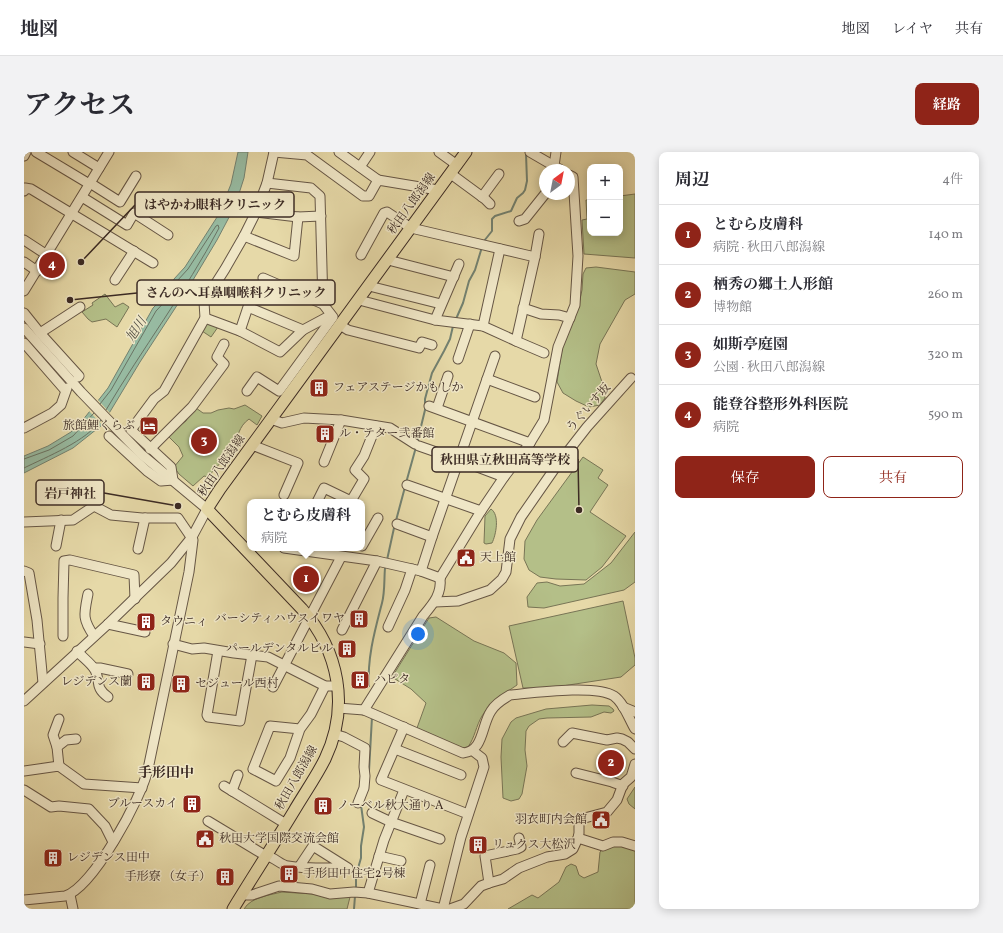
<!DOCTYPE html>
<html lang="ja">
<head>
<meta charset="utf-8">
<style>
	body { margin:0; font-family:Vollkorn,"Noto Serif JP",serif; background:#f2f2f3; color:#2b2b33 }
	.controls { position:absolute; right:12px; top:12px; display:grid; overflow:hidden; border-radius:8px; box-shadow:0 2px 10px #0003 }
	.controls button { width:36px; height:36px; display:grid; place-items:center; padding:0; border:0; border-bottom:1px solid #e1e1e2; background:#fff; color:#2b2b33; font:20px sans-serif }
	.compass { position:absolute; left:515px; top:12px; width:36px; height:36px; border-radius:50%; background:#fff; box-shadow:0 2px 10px #0003; rotate:32deg }
	.you { position:absolute; left:394px; top:482px; width:14px; height:14px; margin:-10px; border:3px solid #fff; border-radius:50%; background:#1a73e8; box-shadow:0 0 0 6px #1a73e833 }
	.badge { display:grid; place-items:center; width:26px; height:26px; border-radius:50%; background:#8f2418; color:#fff; font-size:13px; font-weight:700 }
	.pin { position:absolute; translate:-50% -50%; border:2px solid #fff; box-shadow:0 1px 4px #0006 }
	.popup { position:absolute; left:223px; top:347px; width:118px; height:52px; box-sizing:border-box; display:grid; place-content:center; border-radius:8px; background:#fff; filter:drop-shadow(0 1px 3px #0005); font-size:13px; white-space:nowrap; color:#7c7c81 }
	.popup b { font-size:15px; color:#2b2b33 }
	.popup::after { content:''; position:absolute; left:50%; top:100%; margin-left:-8px; border:8px solid transparent; border-top-color:#fff }
	.list { margin:0; padding:0; list-style:none }
	h2 { display:flex; justify-content:space-between; align-items:center; height:52px; margin:0; padding:0 16px; font-size:17px }
	h2 small { font-size:13px; font-weight:400; color:#7c7c81 }
	.list li { display:grid; grid-template-columns:26px 1fr auto; gap:12px; align-items:center; box-sizing:border-box; height:60px; padding:0 16px; border-top:1px solid #e1e1e2 }
	.list b { display:block; font-size:15px; white-space:nowrap }
	.list p { margin:0; font-size:13px; white-space:nowrap; color:#7c7c81 }
	.list em { font-size:13px; font-style:normal; color:#7c7c81 }
	.actions { display:flex; gap:8px; padding:12px 16px }
	.actions a { flex:1; padding:9px 0; border:1px solid #8f2418; border-radius:8px; text-align:center; font-size:14px; color:#8f2418 }
	.actions .main { background:#8f2418; color:#fff }
	.map { position:relative; flex:none; width:611px; height:757px; overflow:hidden; border-radius:8px }
	header { display:flex; align-items:center; gap:24px; box-sizing:border-box; height:56px; padding:0 20px; background:#fff; border-bottom:1px solid #e1e1e2 }
	header strong { font-size:19px }
	nav { display:flex; gap:22px; margin-inline-start:auto; font-size:14px }
	.intro { display:flex; align-items:center; justify-content:space-between; box-sizing:border-box; height:96px; padding:0 24px }
	h1 { margin:0; font-size:28px }
	.button { padding:10px 18px; border-radius:8px; background:#8f2418; color:#fff; font-size:14px; font-weight:700 }
	main { display:flex; gap:24px; padding:0 24px }
	aside { flex:1; background:#fff; border-radius:8px; box-shadow:0 2px 10px #0003 }
	.map>svg:first-child { display:block }
	.green { fill:#b4bf88; stroke:#787556 }
	.water { fill:#97bba2; stroke:#738170 }
	.pier { fill:#e6d9a8 }
	.lines { fill:none; stroke-linecap:round; stroke-linejoin:round }
	.shore { stroke:#6a7363; stroke-width:1 }
	.stream { stroke:#738170; stroke-width:2 }
	.minor-casing { stroke:#665645; stroke-width:11 }
	.major-casing { stroke:#3c2b24; stroke-width:13 }
	.minor { stroke:#efe6c6; stroke-width:9 }
	.major { stroke:#e6d9a8; stroke-width:11 }
	.labels { text-anchor:middle; dominant-baseline:central; stroke-width:3; stroke-linejoin:round; paint-order:stroke }
	.street-label { font-size:12px; fill:#3c2b24; stroke:#efe6c6 }
	.poi-label { font-size:12px; fill:#3c2b24; stroke:#efe6c6; text-anchor:start }
	.water-label { font-size:13px; font-style:italic; fill:#534f44; stroke:#efe6c6 }
	.quarter-label { font-size:14px; font-weight:bold; fill:#3c2b24; stroke:#efe6c6 }
	.leader { fill:none; stroke:#3c2b24; stroke-width:1.5 }
	.callout-dot { fill:#3c2b24; stroke:#efe6c6; stroke-width:1.5 }
	.callout { fill:#efe6c6; stroke:#3c2b24; stroke-width:1.5 }
	.callout-label { font-size:13px; text-anchor:middle; font-weight:bold; fill:#3c2b24 }
</style>
</head>
<body>
<header>
<strong>地図</strong>
<nav><a>地図</a><a>レイヤ</a><a>共有</a></nav>
</header>
<div class="intro"><h1>アクセス</h1><a class="button">経路</a></div>
<main>
<div class="map">
<svg width="611" height="757" viewBox="0 0 611 757">
	<rect width="100%" height="100%" fill="#e6d9a8"/>
	<filter id="stains"><feTurbulence type="fractalNoise" baseFrequency=".005" numOctaves="4"/><feColorMatrix values="0 0 0 0 .2 0 0 0 0 .09 0 0 0 0 .02 0 0 0 .5 -.17"/></filter>
	<radialGradient id="worn" r=".72"><stop offset=".6" stop-color="#630" stop-opacity="0"/><stop offset="1" stop-color="#630" stop-opacity=".3"/></radialGradient>
	<!-- green -->
	<g class="green">
		<path d="M611 42V106L560 102 558 68 563 67 562 48H566V81H596V44Z"/>
		<path d="M572 115 611 120V142L601 148 576 192 572 212 580 236 581 246 576 253 565 255 552 249 539 241 533 230 538 197 555 152 558 138 559 122 562 116Z"/>
		<path d="M81 142 91 155 99 151 105 155 93 175 82 167 68 170 64 167 58 160 69 153 68 151Z"/>
		<path d="M187 171 194 175 187 185 178 179 182 172Z"/>
		<path d="M221 253 238 264 233 273 225 267C214 275 215 284 209 295 202 306 192 315 184 325L180 324 169 334 155 322 150 315 159 304 155 295 143 283 162 269 167 259 172 256 179 261H187L194 258 205 256 210 257Z"/>
		<path d="M559 305 579 318 574 326 584 333 566 360 602 384 578 415 562 428 532 427 516 425 505 418 500 407 501 389 513 368Z"/>
		<path d="M467 357C476 363 472 383 468 391L462 392 460 391 461 364Z"/>
		<path d="M611 380V430L600 438 520 456 504 455 503 445 513 431 523 430 536 434 560 432 587 411Z"/>
		<path d="M599 449 611 506V513L597 525 525 536H499L485 474Z"/>
		<path d="M412 465 450 489 480 501 492 511 493 533C480 542 466 550 458 564 452 574 451 585 444 595L437 596 393 576 402 551 387 537 368 525 405 466Z"/>
		<path d="M568 553 585 554 589 557 590 559 587 561 580 560 567 565 523 566 515 567 505 574 502 579 501 598 503 614 498 642 495 647 487 649 479 646 477 605 478 587 487 570 492 566 522 557Z"/>
		<path d="M611 635V657L605 652 603 647Z"/>
		<path d="M589 692 611 696V757H484L508 743 514 746 535 730 542 715 547 712 552 714 555 723 560 726 574 720 576 700 581 695Z"/>
		<path d="M258 740 289 742 304 746 326 745 323 757H220C227 745 246 743 258 740Z"/>
	</g>
	<!-- water -->
	<path class="water" d="M214 0H224L220 26 211 54 193 88 163 138 116 210 78 273 49 296 0 321V304L24 294 47 280 62 264 84 236 129 156 145 140 150 127 161 115 195 62 207 32Z"/>
	<!-- pier -->
	<path class="pier" d="M73 247 87 262 80 275 64 258Z"/>
	<g class="lines">
		<!-- shore -->
		<g class="shore">
			<path d="M76 252 87 238 132 159 148 142 153 129 164 117 192 74 194 73 195 76C162 139 118 197 82 258"/>
			<path d="M0 307 25 298 49 284 70 261"/>
			<path d="M0 316C22 305 63 289 77 268"/>
		</g>
		<!-- stream -->
		<g class="stream">
			<path d="M460 89 468 79V67L471 64 487 59 493 46 499 41 501 38 503 29 502 2"/>
			<path d="M432 167 439 151 445 129 451 118 458 95"/>
			<path d="M393 291 401 258V247L408 221 420 199 426 187 429 174"/>
			<path d="M382 331 392 295"/>
			<path d="M363 408 370 376 381 335"/>
			<path d="M345 534C343 506 351 478 358 451 361 440 360 427 361 416"/>
			<path d="M345 619 348 565"/>
			<path d="M332 737V723L337 706V694L340 675 337 653"/>
			<path d="M330 757 331 744"/>
		</g>
		<!-- minor casing -->
		<g class="minor-casing">
			<g id="minor">
				<path d="M12 0 62 30 66 31 96 50 112 24"/>
				<path d="M49 0 75 16"/>
				<path d="M250 0 283 3 339 44H345L354 28 414 38"/>
				<path d="M315 0 354 28"/>
				<path d="M415 0 433 13"/>
				<path d="M506 0 537 18"/>
				<path d="M0 4 2 0"/>
				<path d="M530 14 532 0"/>
				<path d="M336 15 346 0"/>
				<path d="M427 22 461 47 466 52"/>
				<path d="M243 31 287 36 296 44 299 152"/>
				<path d="M0 39 1 36 7 37 129 111"/>
				<path d="M58 45 103 73 110 61 144 83"/>
				<path d="M458 45 475 22"/>
				<path d="M232 60 274 65 297 64"/>
				<path d="M495 69 501 67 521 42"/>
				<path d="M220 84 270 104 274 65"/>
				<path d="M0 88 23 103"/>
				<path d="M511 105 515 82"/>
				<path d="M364 108 430 125"/>
				<path d="M0 110 13 119"/>
				<path d="M91 128 110 99"/>
				<path d="M345 134 417 152"/>
				<path d="M0 139 85 0"/>
				<path d="M335 148 411 168 459 174 492 189 511 105 387 76 363 60 360 61 337 103"/>
				<path d="M499 156 517 162 535 163 546 166"/>
				<path d="M0 161 16 181 55 224 54 225"/>
				<path d="M181 166 216 179 256 200 279 178 307 163"/>
				<path d="M411 168 435 112"/>
				<path d="M316 173 324 178 395 196 398 190 408 193"/>
				<path d="M459 174 476 97"/>
				<path d="M0 176 57 240 117 302 183 357 168 385 147 411 84 472 0 549"/>
				<path d="M216 179 224 155 279 178"/>
				<path d="M16 181 56 155"/>
				<path d="M492 189 520 201"/>
				<path d="M0 191 41 238"/>
				<path d="M434 207 446 172"/>
				<path d="M463 227 511 245"/>
				<path d="M223 239 233 225 255 239 309 165 299 152 239 126"/>
				<path d="M405 254 506 291"/>
				<path d="M413 256 424 224"/>
				<path d="M247 267 258 271 280 266 317 268 366 276 391 292"/>
				<path d="M0 276 28 261 37 253 43 236"/>
				<path d="M85 284 123 319 137 329 149 328"/>
				<path d="M228 293 274 311 260 343"/>
				<path d="M395 294 435 308 480 325"/>
				<path d="M126 297 168 255 200 212 193 205 200 192"/>
				<path d="M300 310 317 268"/>
				<path d="M149 328 147 315 107 278 130 247 140 239 181 166 180 150 201 117 220 84 232 60 243 31 250 0"/>
				<path d="M383 333 457 359"/>
				<path d="M293 350 300 336 327 349 340 327 331 318 340 304 352 274"/>
				<path d="M0 370 49 368 70 354 87 363 118 366H154L169 388 165 420 124 617C118 645 69 736 41 744L0 748"/>
				<path d="M373 372 408 385"/>
				<path d="M32 394 37 368"/>
				<path d="M338 394 354 366"/>
				<path d="M260 396 353 409 397 419 416 426"/>
				<path d="M114 397 121 366"/>
				<path d="M0 419 5 421 13 468 19 531"/>
				<path d="M397 419 408 385 471 204"/>
				<path d="M416 426 457 359 480 325 506 291 520 268 534 195 551 153 554 104 549 25 545 23"/>
				<path d="M64 442C60 462 58 467 70 484"/>
				<path d="M411 450 434 449 466 438 478 427 482 420 486 387 497 365 531 316 563 275 607 226"/>
				<path d="M84 472 121 480"/>
				<path d="M364 475 381 438 388 417"/>
				<path d="M318 478 353 409"/>
				<path d="M39 484V446L40 409 46 408 110 423 111 447"/>
				<path d="M0 490 16 492"/>
				<path d="M149 492 168 497 180 496 210 501 244 505 301 534H314"/>
				<path d="M53 499C58 505 67 511 71 518 77 529 70 535 84 545"/>
				<path d="M194 499 183 563 184 565 216 569 228 503"/>
				<path d="M70 516H76L104 522"/>
				<path d="M249 535 317 405"/>
				<path d="M599 555 611 560"/>
				<path d="M314 556 340 558 439 601C460 599 457 574 467 559 471 552 479 547 486 543 508 541 572 532 590 544 600 551 605 567 611 577"/>
				<path d="M340 558 399 464C409 452 418 442 416 426"/>
				<path d="M380 575 357 628 444 662"/>
				<path d="M276 577 246 574 229 617 252 629 266 606 276 577 287 562 301 534"/>
				<path d="M310 582 320 585 341 596 340 615 341 624 340 636 334 651"/>
				<path d="M539 590 548 581 583 588 593 586 598 587 604 590 611 597"/>
				<path d="M33 595 29 583 35 567"/>
				<path d="M371 597 437 623"/>
				<path d="M35 614 33 595 42 588 52 587"/>
				<path d="M0 619 35 614 60 632 118 636"/>
				<path d="M552 621 588 630 599 634"/>
				<path d="M200 634 262 672"/>
				<path d="M0 638 27 655 35 654 65 657 81 674 89 690"/>
				<path d="M208 639 214 623"/>
				<path d="M348 661 367 670 416 687"/>
				<path d="M184 669 242 704C251 705 256 713 264 714 282 717 306 716 324 716L289 694 275 715"/>
				<path d="M554 686 579 694 589 690H598L611 694"/>
				<path d="M355 704 377 709"/>
				<path d="M465 731 461 704 493 697 497 695 495 686"/>
				<path d="M344 741 360 688 380 638"/>
				<path d="M46 743 49 757"/>
				<path d="M218 743H228L255 734 288 737 306 742 330 740 344 741 419 757H426L440 752 457 734 465 731 479 727 495 716 523 705 541 702 549 697 554 686 555 681V673L557 667 583 660 593 648 599 632 607 625 611 612"/>
				<path d="M396 752 406 713"/>
				<path d="M419 757 437 685 460 615 458 606 449 599"/>
			</g>
		</g>
		<!-- major casing -->
		<g class="major-casing">
			<path id="major" d="M209 757C229 724 250 692 270 659 280 642 292 625 301 607 326 555 315 499 278 457L183 357 196 337 442 0"/>
		</g>
		<!-- minor -->
		<use href="#minor" class="minor"/>
		<!-- major -->
		<use href="#major" class="major"/>
	</g>
	<!-- icons -->
	<defs>
		<g id="building-square" transform="scale(1)"><rect x="-9" y="-9" width="18" height="18" rx="4" fill="#8f2418" stroke="#efe6c6"/><path d="M-4-6H4V6H1V3H-1V6H-4ZM-2.5-4.3h1.7v1.8h-1.7ZM.8-4.3h1.7v1.8H.8ZM-2.5-1h1.7V.8h-1.7ZM.8-1h1.7V.8H.8Z" fill="#fff"/></g>
		<g id="hotel-square" transform="scale(1)"><rect x="-9" y="-9" width="18" height="18" rx="4" fill="#8f2418" stroke="#efe6c6"/><path d="M-6-4.5h1.5V1H6V5H4.5V3h-9V5H-6ZM-4 0a1.8 1.8 0 1 1 3.6 0ZM.5 0V-2.5h3Q6-2.5 6 0Z" fill="#fff"/></g>
		<g id="civic-square" transform="scale(1)"><rect x="-9" y="-9" width="18" height="18" rx="4" fill="#8f2418" stroke="#efe6c6"/><path d="M-.6-6.5H3V-4.5H.6V-3L4-1V1h2V6H-6V1h2V-1L-.6-3ZM-1.2 2.5V6h2.4V2.5Z" fill="#fff"/></g>
	</defs>
	<g fill-rule="evenodd">
		<use href="#building-square" x="295" y="236"/>
		<use href="#hotel-square" x="125" y="274"/>
		<use href="#building-square" x="301" y="282"/>
		<use href="#civic-square" x="442" y="406"/>
		<use href="#building-square" x="335" y="467"/>
		<use href="#building-square" x="122" y="470"/>
		<use href="#building-square" x="323" y="497"/>
		<use href="#building-square" x="336" y="528"/>
		<use href="#building-square" x="122" y="530"/>
		<use href="#building-square" x="157" y="532"/>
		<use href="#building-square" x="168" y="652"/>
		<use href="#building-square" x="299" y="654"/>
		<use href="#civic-square" x="577" y="668"/>
		<use href="#civic-square" x="181" y="687"/>
		<use href="#building-square" x="454" y="693"/>
		<use href="#building-square" x="29" y="706"/>
		<use href="#building-square" x="265" y="722"/>
		<use href="#building-square" x="201" y="725"/>
	</g>
	<g class="labels">
		<!-- street labels -->
		<g class="street-label">
			<text transform="translate(388 52) rotate(-54)">秋田八郎潟線</text>
			<text transform="translate(565 256) rotate(-49)">うぐいす坂</text>
			<text transform="translate(198 314) rotate(-55)">秋田八郎潟線</text>
			<text transform="translate(273 626) rotate(-60)">秋田八郎潟線</text>
		</g>
		<!-- poi labels -->
		<g class="poi-label">
			<text x="309" y="236">フェアステージかもしか</text>
			<text x="111" y="274" text-anchor="end">旅館鯉くらぶ</text>
			<text x="315" y="282">ル・テター弐番館</text>
			<text x="456" y="406">天上館</text>
			<text x="321" y="467" text-anchor="end">バーシティハウスイワヤ</text>
			<text x="136" y="470">タウニィ</text>
			<text x="309" y="497" text-anchor="end">パールデンタルビル</text>
			<text x="350" y="528">ハピタ</text>
			<text x="108" y="530" text-anchor="end">レジデンス蘭</text>
			<text x="171" y="532">セジュール西村</text>
			<text x="154" y="652" text-anchor="end">ブルースカイ</text>
			<text x="313" y="654">ノーベル秋大通り A</text>
			<text x="563" y="668" text-anchor="end">羽衣町内会館</text>
			<text x="195" y="687">秋田大学国際交流会館</text>
			<text x="468" y="693">リュクス大松沢</text>
			<text x="43" y="706">レジデンス田中</text>
			<text x="279" y="722">手形田中住宅2号棟</text>
			<text x="187" y="725" text-anchor="end">手形寮 （女子）</text>
		</g>
		<!-- water labels -->
		<g class="water-label">
			<text transform="translate(113 178) rotate(-57)">旭川</text>
		</g>
		<!-- quarter labels -->
		<g class="quarter-label">
			<text x="142" y="621">手形田中</text>
		</g>
	</g>
	<!-- callouts -->
	<path class="leader" d="M57 110L111 53M46 148L113 141M555 358L554 307M154 354L80 341"/>
	<g class="callout-dot">
		<circle cx="57" cy="110" r="4"/>
		<circle cx="46" cy="148" r="4"/>
		<circle cx="555" cy="358" r="4"/>
		<circle cx="154" cy="354" r="4"/>
	</g>
	<g class="callout">
		<rect x="111" y="40" width="159" height="25" rx="4"/>
		<rect x="113" y="128" width="198" height="25" rx="4"/>
		<rect x="408" y="295" width="146" height="25" rx="4"/>
		<rect x="12" y="328" width="68" height="25" rx="4"/>
	</g>
	<g class="callout-label">
		<text x="191" y="57">はやかわ眼科クリニック</text>
		<text x="212" y="145">さんのへ耳鼻咽喉科クリニック</text>
		<text x="481" y="312">秋田県立秋田高等学校</text>
		<text x="46" y="346">岩戸神社</text>
	</g>
	<rect width="100%" height="100%" filter="url(#stains)"/>
	<rect width="100%" height="100%" fill="url(#worn)"/>
</svg>
<div class="controls">
<button>+</button>
<button>−</button>
</div>
<svg class="compass" viewBox="-18 -18 36 36"><path d="M0-13l5 13h-10z" fill="#e53935"/><path d="M0 13l5-13h-10z" fill="#7c7c81"/></svg>
<div class="you"></div>
<div class="pin badge" style="left:282px;top:427px">1</div>
<div class="popup"><b>とむら皮膚科</b>病院</div>
<div class="pin badge" style="left:587px;top:611px">2</div>
<div class="pin badge" style="left:180px;top:289px">3</div>
<div class="pin badge" style="left:28px;top:113px">4</div>
</div>
<aside>
<h2>周辺<small>4件</small></h2>
<ul class="list">
<li><span class="badge">1</span><div><b>とむら皮膚科</b><p>病院 · 秋田八郎潟線</p></div><em>140 m</em></li>
<li><span class="badge">2</span><div><b>栖秀の郷土人形館</b><p>博物館</p></div><em>260 m</em></li>
<li><span class="badge">3</span><div><b>如斯亭庭園</b><p>公園 · 秋田八郎潟線</p></div><em>320 m</em></li>
<li><span class="badge">4</span><div><b>能登谷整形外科医院</b><p>病院</p></div><em>590 m</em></li>
</ul>
<div class="actions"><a class="main">保存</a><a>共有</a></div>
</aside>
</main>
</body>
</html>
